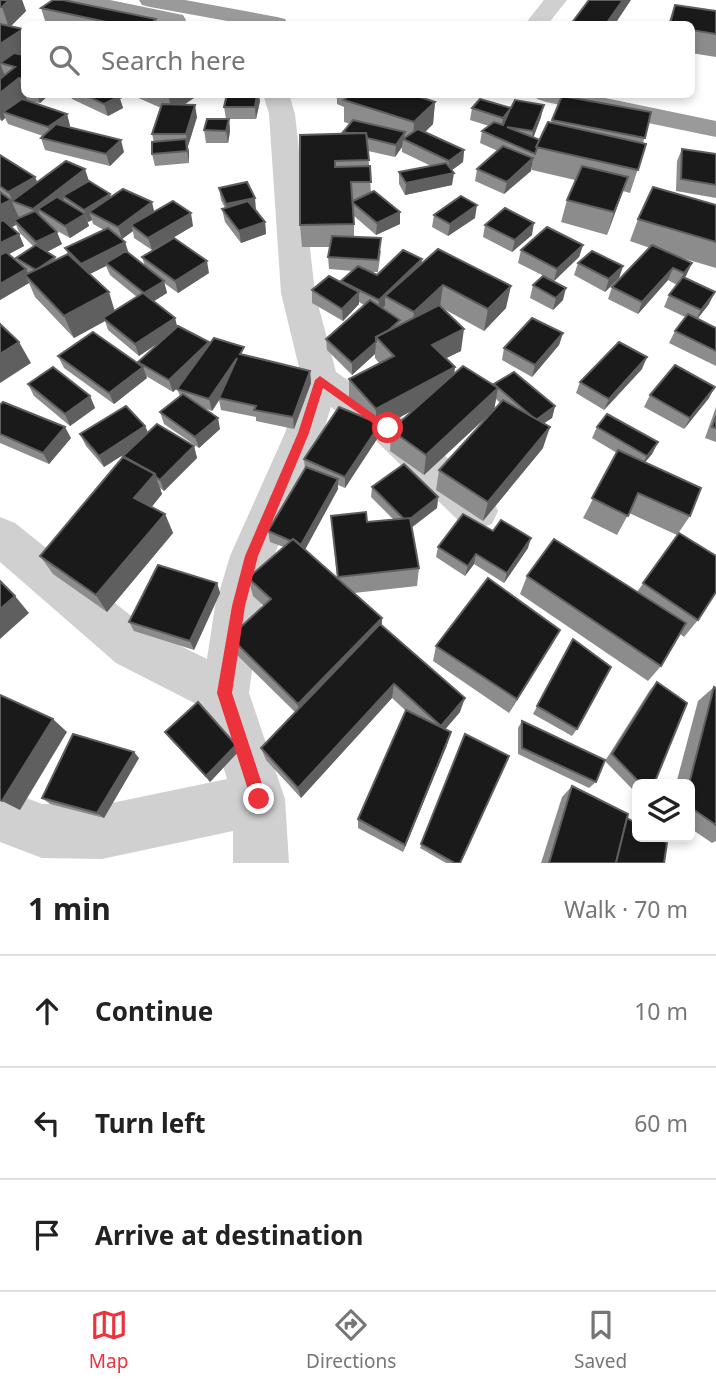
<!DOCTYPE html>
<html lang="en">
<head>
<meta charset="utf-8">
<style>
	body { margin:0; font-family:"Noto Sans",sans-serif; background:#f2f2f2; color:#222 }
	.controls { position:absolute; right:21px; bottom:21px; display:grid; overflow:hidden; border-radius:10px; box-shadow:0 4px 10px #0003 }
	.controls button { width:63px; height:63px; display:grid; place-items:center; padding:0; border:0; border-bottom:2px solid #e0e0e0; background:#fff; color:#222; font:35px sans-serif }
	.stop { position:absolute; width:21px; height:21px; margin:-16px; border:5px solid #ec333c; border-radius:50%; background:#fff }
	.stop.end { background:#ec333c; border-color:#fff; box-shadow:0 2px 7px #0008 }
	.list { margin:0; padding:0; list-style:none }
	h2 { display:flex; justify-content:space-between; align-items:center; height:91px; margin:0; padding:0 28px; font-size:30px }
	h2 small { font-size:23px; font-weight:400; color:#767676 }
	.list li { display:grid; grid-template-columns:46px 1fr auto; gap:21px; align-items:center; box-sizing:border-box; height:112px; padding:0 28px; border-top:2px solid #e0e0e0 }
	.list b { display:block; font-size:26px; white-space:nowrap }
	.list em { font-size:23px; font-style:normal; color:#767676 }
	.icon { flex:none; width:38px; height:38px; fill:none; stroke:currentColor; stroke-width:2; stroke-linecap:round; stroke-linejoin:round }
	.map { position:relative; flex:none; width:716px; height:863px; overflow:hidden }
	.search { position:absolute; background:#fff; box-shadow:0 4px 10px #0003; left:21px; right:21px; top:21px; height:77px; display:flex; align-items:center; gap:18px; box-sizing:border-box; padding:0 24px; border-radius:10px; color:#767676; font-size:26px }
	.sheet { height:427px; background:#fff }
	nav { display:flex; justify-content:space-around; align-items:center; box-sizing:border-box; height:98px; border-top:2px solid #e0e0e0; background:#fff; font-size:19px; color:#767676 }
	nav a { display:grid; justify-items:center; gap:4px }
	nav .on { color:#ec333c }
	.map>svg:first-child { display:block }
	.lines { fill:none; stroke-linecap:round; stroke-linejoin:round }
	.minor { fill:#d0d0d0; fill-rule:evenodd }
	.highway { fill:#9a9a9a; fill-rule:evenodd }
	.wall { fill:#8c8c8c; fill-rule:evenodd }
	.shaded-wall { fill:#5f5f5f }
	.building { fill:#1a1a1a; stroke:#5f5f5f; stroke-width:2 }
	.route { fill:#ec333c }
</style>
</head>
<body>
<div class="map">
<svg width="716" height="863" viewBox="0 0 716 863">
	<rect width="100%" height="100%" fill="#fff"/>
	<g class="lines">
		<!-- minor -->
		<g class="minor">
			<path d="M544 0H567L548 24H525Z"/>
			<path d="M263 94H289L295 114 315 293 336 372 402 417 492 498 498 511 492 524 477 529 462 524 374 439 331 407 323 433 274 556 261 606 249 693 285 799 289 863H233V831L102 859 42 858 0 842V788L42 804 102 805 227 779 206 709 116 663 0 562V517L15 523 150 631 207 659 215 606 230 556 285 433 302 380 281 293 269 114Z"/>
		</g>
		<!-- highway -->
		<g class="highway">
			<path d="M67 0H110L183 15 186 20 183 24H164L70 5Z"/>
			<path d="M139 0H185L277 17 285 19 288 24H244L150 7 142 5Z"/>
			<path d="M534 94H586L716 121V137L546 102 537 99Z"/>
		</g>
	</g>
	<!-- wall -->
	<g class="wall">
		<path d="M0 0H22L26 11 11 26 23 29 24 34V94H50L40 103 26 101 67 114 70 126 69 127 124 152 110 166 45 150 41 138 43 136 8 124 5 118 2 121 0 120Z"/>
		<path d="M675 5 716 11V57L691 53V24H668Z"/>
		<path d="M41 8 156 19 158 24H46Z"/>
		<path d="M70 94H130L120 99 123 108 108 116 72 99Z"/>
		<path d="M133 94H200L184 105 197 117 188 146 189 163 155 166 152 154 154 142 152 134 161 108 134 96Z"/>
		<path d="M337 94H419L423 98 435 102 433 124 425 132 464 150 463 162 452 170V185L405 195 399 184V172L431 166 402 152V147L395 157 368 151 371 193 400 224 376 235 354 216V237L381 251 378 272H371L377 275 422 264 506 308 484 331 442 308 461 351 446 358 455 367 454 374 494 385V384L555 406 552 418 543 424V448L483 521 436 490 439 470 500 403 496 399 494 410 424 475 390 451 391 430 415 409 380 428 379 436 345 488 338 485V489L305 550 337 578 331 516 367 522 394 520 371 497 372 487 438 497 437 508 411 527 419 568 417 586 354 593 382 618V625L460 712 445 729 447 745 403 852 358 828V819L406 711 392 698 301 798 266 760 261 748 295 712 235 653 230 637 264 606 253 596 248 578 284 547 270 542 268 531 305 469 304 459 365 418 349 400V379L379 363 375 358V354L352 375 327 350 326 339 364 305 359 302V304L343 321 312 303V290L341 283V281L353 271 329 269 328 257 330 247H302L300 225 343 132 350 124 344 122V107L337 104Z"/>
		<path d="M260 101 256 119H226L224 107Z"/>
		<path d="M472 108 541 117 533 138 540 140 551 123 552 120 651 112 643 143 646 144 630 193 623 191 607 235 561 222 567 200 575 180 532 170V166L531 171 504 194 475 181 477 169 498 151 480 143 482 131 489 126 470 120Z"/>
		<path d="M229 119 230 131 228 143H206L204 130Z"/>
		<path d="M682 149 716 154V198L676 191 677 161Z"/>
		<path d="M0 155 35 177 37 182 89 181 111 197 193 226 152 250 134 238 133 231 122 239 120 238 125 242 128 253 145 266 142 257 209 273 178 293 164 283 167 293 153 301 175 318 177 327 209 342 245 355 310 371 311 383 294 429 256 421V417L221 410 219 400 212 411 204 408 220 429 199 448 164 424 160 412 180 396 177 389 181 384 173 392 146 376 147 378 114 404 64 368 58 356 139 364 138 362 164 339 139 356 108 330 105 321 74 338 35 297 29 283 0 300ZM92 220 93 224 104 230 65 248 68 254 56 260 55 257 47 252 62 244 52 228 70 238 89 226 87 222H88ZM16 225 19 232 34 247 16 258 19 263 8 254 24 246 19 234 11 227ZM106 266 110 275 137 297 115 311 89 274Z"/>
		<path d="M219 188 256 210 265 222 266 234 241 243 225 222 222 209 225 208 221 200Z"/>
		<path d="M716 205V268L672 255 692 263 684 278 709 304 697 319 716 328V366L669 343 675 331 685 317 664 307 669 295 677 285 668 280 638 314 608 299 612 287 650 248 630 241 638 219Z"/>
		<path d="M434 215 475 218 448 236 432 227Z"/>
		<path d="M485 225 532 235 512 252 483 237Z"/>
		<path d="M583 245 579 257 554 281 518 263 521 250Z"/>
		<path d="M578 263 623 266 619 278 605 292 574 275Z"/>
		<path d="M533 285 563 300 553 310 530 298Z"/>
		<path d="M563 333 559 345 532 377 502 360 504 348Z"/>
		<path d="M642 369 604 410 576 393 580 382Z"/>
		<path d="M28 384 90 396 95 408 70 426 34 396Z"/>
		<path d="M650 395 709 398 684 429 644 407Z"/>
		<path d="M0 405 71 438 49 464 0 443Z"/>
		<path d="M716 407V442L705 438Z"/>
		<path d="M145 426 148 432 194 446 197 458 164 491 160 488 162 494 151 507 165 514 173 533 107 612 53 574 40 556 126 453 104 467 86 446 80 434Z"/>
		<path d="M597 427 658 442 652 454 645 462 690 516 677 535 629 513 617 535 583 518 617 453 592 438Z"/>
		<path d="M493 531 528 548 504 583 474 564 465 576 436 557 438 547Z"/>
		<path d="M679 533 698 620 684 637 680 634 661 666 648 681 520 594 527 576 637 592Z"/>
		<path d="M217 583 220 593 194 650 134 631 129 622Z"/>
		<path d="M560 630 509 713 433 661 436 646Z"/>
		<path d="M568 648 577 729 572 736 533 714Z"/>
		<path d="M657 682 654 784H637V794L605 761 650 690Z"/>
		<path d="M714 687 716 688V841L712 843 690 828V784H676L698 701Z"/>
		<path d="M522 721 596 782 589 788 518 754V728Z"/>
		<path d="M165 732 239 751 210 782 170 738Z"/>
		<path d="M465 734 460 863H446L420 848Z"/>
		<path d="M139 758 104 818 50 804 42 798Z"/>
		<path d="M572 786 627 818 664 863H541L562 797Z"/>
	</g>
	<!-- shaded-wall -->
	<g class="shaded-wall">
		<path d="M9 0H22L26 11 9 28 2 7Z"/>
		<path d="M623 0H631L615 24H606Z"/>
		<path d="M23 29 24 34V55L0 63 7 81 0 86V44Z"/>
		<path d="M19 78 27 100 9 114 3 112 5 118 2 121 0 117V93Z"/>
		<path d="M37 94H50L40 103Z"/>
		<path d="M115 94H130L120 99 123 108 108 116 104 104Z"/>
		<path d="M168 94H200L172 112Z"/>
		<path d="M257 94H259L260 101 256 119 255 107Z"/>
		<path d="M435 102 433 124 413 144 414 122Z"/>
		<path d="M195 105 197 117 188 146 186 134Z"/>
		<path d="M544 105 541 117 531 144 533 131Z"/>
		<path d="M510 109 501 130 503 118Z"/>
		<path d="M67 114 70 126 52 139 48 127Z"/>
		<path d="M229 119 230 131 228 143 226 131Z"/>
		<path d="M405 132 404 140 403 139 402 147 395 157 396 145Z"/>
		<path d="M186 139 189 151V163L187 151Z"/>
		<path d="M121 140 124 152 110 166 106 154Z"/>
		<path d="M464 150 463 162 448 173 449 161Z"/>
		<path d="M533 158 531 171 504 194 507 182Z"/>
		<path d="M85 169 89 181 67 199 63 196 64 201 46 215 38 209 41 218 38 221 33 209Z"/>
		<path d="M454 173 452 185 405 195 406 183Z"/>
		<path d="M35 177 40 189 13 201 8 192Z"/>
		<path d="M628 177 620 199 607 235 614 212Z"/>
		<path d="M110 194 114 207 89 212 92 220 88 222 84 210Z"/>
		<path d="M255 198 256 210 228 216 226 204Z"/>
		<path d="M11 200 21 222 14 220 16 225 0 233V205Z"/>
		<path d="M152 202 155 215 131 225 133 231 122 239 118 227Z"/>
		<path d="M477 205 475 218 448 236 450 224Z"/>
		<path d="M400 212V224L376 235 377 223Z"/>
		<path d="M191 213 193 226 152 250 148 238Z"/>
		<path d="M85 214 89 226 70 238 65 226Z"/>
		<path d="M265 222 266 234 241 243 239 231Z"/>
		<path d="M534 223 532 235 512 252 515 240Z"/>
		<path d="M57 232 62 244 41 255 36 242Z"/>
		<path d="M19 234 24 246 0 259V243Z"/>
		<path d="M125 242 129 254 106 263V266L86 276 81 264Z"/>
		<path d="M583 245 579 257 554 281 557 269Z"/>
		<path d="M422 259 421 271 385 296V306L378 312 379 300Z"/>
		<path d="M207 261 209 273 178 293 175 281Z"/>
		<path d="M692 263 686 276 678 285 684 273Z"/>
		<path d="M623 266 619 278 605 292 609 279Z"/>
		<path d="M673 268 668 280 638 314 642 302Z"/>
		<path d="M26 269 32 281 25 275 29 283 0 300V284Z"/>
		<path d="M164 281 167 293 148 305 144 293Z"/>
		<path d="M443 285 440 307 412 334 414 312Z"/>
		<path d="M511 286 506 308 484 331 488 309Z"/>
		<path d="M566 288 563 300 553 310 556 298Z"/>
		<path d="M109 292 116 315 103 318 105 321 74 338 64 316Z"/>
		<path d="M359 292V304L343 321 342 309Z"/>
		<path d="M715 292 709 304 695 322 701 310Z"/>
		<path d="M175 318 178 330 139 356 135 344Z"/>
		<path d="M464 329 461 351 430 366 432 345Z"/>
		<path d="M563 333 559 345 532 377 535 365Z"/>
		<path d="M19 342 31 363 0 383V354Z"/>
		<path d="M209 342 212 354 173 392 169 380Z"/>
		<path d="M376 342 375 354 352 375V363Z"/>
		<path d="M647 357 642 369 604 410 609 399Z"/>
		<path d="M237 358 239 370 212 411 209 399Z"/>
		<path d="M143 367 147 378 114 404 109 393Z"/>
		<path d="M455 367 452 389 380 428 379 436 345 488V477L376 430V409Z"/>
		<path d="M310 371 311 383 294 429 293 417Z"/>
		<path d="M715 387 709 398 684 429 690 418Z"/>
		<path d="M498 388 494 410 424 475 426 455Z"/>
		<path d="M90 396 95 408 70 426 65 414Z"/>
		<path d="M555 406 552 418 532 431 536 420Z"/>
		<path d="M218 418 220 429 199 448 195 437Z"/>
		<path d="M145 426 150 438 104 467 99 456Z"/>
		<path d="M65 427 71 438 49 464 43 453Z"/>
		<path d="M550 427 543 448 483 521 488 502Z"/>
		<path d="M658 442 652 454 641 467 647 456Z"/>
		<path d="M194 446 197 458 164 491 160 480Z"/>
		<path d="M155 474 162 494 143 518 134 498Z"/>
		<path d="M338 479V489L302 555 301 545Z"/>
		<path d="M438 497 437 508 406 532 407 521Z"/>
		<path d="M165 514 173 533 107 612 96 595Z"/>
		<path d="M531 538 528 548 504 583 507 573Z"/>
		<path d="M476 554 474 564 465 576 468 566Z"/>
		<path d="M217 583 220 593 194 650 190 641Z"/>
		<path d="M15 596 29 613 0 639V609Z"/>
		<path d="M382 618 381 634 300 718 298 704Z"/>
		<path d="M560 630 551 646 509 713 517 699Z"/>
		<path d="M394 684 392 698 301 798 298 788Z"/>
		<path d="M465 698 460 712 437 739 441 726Z"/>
		<path d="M53 719 67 732 20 810 2 801Z"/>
		<path d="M451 732 447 745 403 852 405 845Z"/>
		<path d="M236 745 239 751 210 782 206 776Z"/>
		<path d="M134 752 139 758 104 818 97 813Z"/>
	</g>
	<!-- building -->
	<g class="building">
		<path d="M0 0H9L2 7H0Z"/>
		<path d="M53 0H63L156 19 151 24H116L41 8Z"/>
		<path d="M589 0H623L606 24H571Z"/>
		<path d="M675 5 716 11V34L691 30V24H670Z"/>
		<path d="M0 24 23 29 0 44Z"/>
		<path d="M14 53 24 55V79L19 78 0 93V79L15 67 0 63Z"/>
		<path d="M83 94H117L120 96 104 104Z"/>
		<path d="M227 94H257L255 107H224Z"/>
		<path d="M350 94H411L435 102 414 122 344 100Z"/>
		<path d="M562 96 651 112 645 138 552 120Z"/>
		<path d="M22 99 67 114 48 127 3 112Z"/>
		<path d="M480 99 511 108 515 100 544 105 533 131 507 127 540 140 535 154 482 131 494 122 503 125 510 109 503 118 472 108Z"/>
		<path d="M162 104 195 105 186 134H152Z"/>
		<path d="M207 119H229L226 131 204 130Z"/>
		<path d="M353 120 405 132 396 145 367 138 366 133H348L343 132Z"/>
		<path d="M548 122 646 144 638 170 536 147Z"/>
		<path d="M56 124 121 140 106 154 41 138Z"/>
		<path d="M418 129 464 150 449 161 403 139Z"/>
		<path d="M366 133 369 160 335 161V167L370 166 371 182H351L354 224 300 225V135Z"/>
		<path d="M186 139 187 151 152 154V142Z"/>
		<path d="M503 146 533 158 507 182 477 169Z"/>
		<path d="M682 149 716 154V185L681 179Z"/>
		<path d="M0 155 35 177 8 192 0 186Z"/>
		<path d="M66 161 85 169 33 209 12 201Z"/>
		<path d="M446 163 454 173 406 183 399 172Z"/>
		<path d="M582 166 628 177 614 212 567 200Z"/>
		<path d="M89 181 110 194 84 210 63 196Z"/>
		<path d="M247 182 255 198 226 204 219 188Z"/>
		<path d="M653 187 716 205V242L638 219Z"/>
		<path d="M123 189 152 202 118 227 89 212Z"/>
		<path d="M374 191 400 212 377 223 353 203V201Z"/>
		<path d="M0 192 11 200 0 205Z"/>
		<path d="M461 196 477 205 450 224 434 215Z"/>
		<path d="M57 197 85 214 65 226 38 209Z"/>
		<path d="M173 201 191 213 148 238 131 225Z"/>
		<path d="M248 201 265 222 239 231 222 209Z"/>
		<path d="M505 208 534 223 515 240 485 225Z"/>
		<path d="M35 211 57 232 36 242 14 220Z"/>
		<path d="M3 220 19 234 0 243V222Z"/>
		<path d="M547 227 583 245 557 269 521 250Z"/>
		<path d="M108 228 125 242 81 264 65 248Z"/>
		<path d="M332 236 381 238 378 260 328 257Z"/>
		<path d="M174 238 207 261 175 281 142 257Z"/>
		<path d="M36 245 55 257 36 270 16 258Z"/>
		<path d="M652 245 692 263 684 273 673 268 642 302 612 287Z"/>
		<path d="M438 249 511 286 488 309 443 285 414 312 385 296Z"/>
		<path d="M403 250 422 259 379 300 341 281 358 266 377 275Z"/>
		<path d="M126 251 164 281 144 293 106 263Z"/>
		<path d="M592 251 623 266 609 279 578 263Z"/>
		<path d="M6 252 26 269 0 284V255Z"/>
		<path d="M68 254 109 292 64 316 25 275Z"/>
		<path d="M329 276 359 292 342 309 312 290Z"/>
		<path d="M543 276 566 288 556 298 533 285Z"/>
		<path d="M683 277 715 292 701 310 669 295Z"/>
		<path d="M143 293 175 318 135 344 103 318Z"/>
		<path d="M370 300 400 320 389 330 376 337V342L352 363 326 339Z"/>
		<path d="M439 305 464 329 432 345 455 367 376 409 349 379 394 356 376 337Z"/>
		<path d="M688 314 716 328V351L675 331Z"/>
		<path d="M532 318 563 333 535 365 504 348Z"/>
		<path d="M0 324 19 342 0 354Z"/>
		<path d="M178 326 209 342 169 380 138 362Z"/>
		<path d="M93 332 143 367 109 393 58 356Z"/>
		<path d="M214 338 244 347 240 354 310 371 293 417 254 410 256 406 219 398 237 358 209 399 177 389Z"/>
		<path d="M619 342 647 357 609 399 580 382Z"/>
		<path d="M675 365 715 387 690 418 650 395Z"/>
		<path d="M463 366 498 388 426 455 391 430Z"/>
		<path d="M53 367 90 396 65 414 28 384Z"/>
		<path d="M514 372 555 406 536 420 494 384Z"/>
		<path d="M183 394 218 418 195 437 160 412Z"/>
		<path d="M503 400 550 427 488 502 439 470Z"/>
		<path d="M3 402 65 427 43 453 0 434V405Z"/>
		<path d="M126 406 145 426 99 456 80 434Z"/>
		<path d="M339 407 380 424 345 477 304 459Z"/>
		<path d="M607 414 658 442 647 456 597 427Z"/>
		<path d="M716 416V428L712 427Z"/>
		<path d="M157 424 194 446 160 480 156 477 155 474 123 456Z"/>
		<path d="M618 450 701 488 690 516 638 493 628 516 592 498Z"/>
		<path d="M123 457 155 474 134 498 165 514 96 595 40 556Z"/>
		<path d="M404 464 438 497 410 519H404L372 487Z"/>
		<path d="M306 467 338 479 301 545 293 539 291 541 268 531Z"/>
		<path d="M366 512 367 522 410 518 419 568 338 577 331 516Z"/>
		<path d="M463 514 493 531 501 520 531 538 507 573 476 554 468 566 438 547Z"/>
		<path d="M679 533 716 556V592L698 620 643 583Z"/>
		<path d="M293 539 382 618 298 704 230 637 271 599 248 578Z"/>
		<path d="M554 539 686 623 661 666 527 576Z"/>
		<path d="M158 565 217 583 190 641 129 622Z"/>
		<path d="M488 578 560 630 517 699 436 646Z"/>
		<path d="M0 581 15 596 0 609Z"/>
		<path d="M380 624 465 698 441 726 394 684 298 788 261 748Z"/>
		<path d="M573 639 611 667 577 729 537 706Z"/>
		<path d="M657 682 687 703 654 784H641L612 754Z"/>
		<path d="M714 687 716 688V825L690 807V784H689Z"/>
		<path d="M0 695 53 719 2 801 0 800Z"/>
		<path d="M198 702 236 745 206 776 165 732Z"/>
		<path d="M406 710 451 732 405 845 358 819Z"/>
		<path d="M522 721 605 760 596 782 522 748Z"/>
		<path d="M73 734 134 752 97 813 42 798Z"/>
		<path d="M465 734 509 756 460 863H455L421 844Z"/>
		<path d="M572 786 628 814 616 863H549Z"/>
		<path d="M627 818 637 824V837H657L667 843 664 863H616Z"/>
	</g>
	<!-- route -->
	<path class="route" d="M320 376 393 428 392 431H384L323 388 309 433 258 556 245 606 232 693 267 799 265 804 259 806 254 804 251 799 217 693 232 606 245 556 298 433 315 380Z"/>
</svg>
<div class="controls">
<button><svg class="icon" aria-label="layers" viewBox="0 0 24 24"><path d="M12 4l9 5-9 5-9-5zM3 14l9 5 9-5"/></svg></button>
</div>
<div class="stop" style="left:388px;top:428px"></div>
<div class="stop end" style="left:259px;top:799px"></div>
<div class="search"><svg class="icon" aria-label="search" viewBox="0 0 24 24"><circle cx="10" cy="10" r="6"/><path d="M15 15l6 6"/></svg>Search here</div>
</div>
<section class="sheet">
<h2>1 min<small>Walk · 70 m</small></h2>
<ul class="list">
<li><svg class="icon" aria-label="ahead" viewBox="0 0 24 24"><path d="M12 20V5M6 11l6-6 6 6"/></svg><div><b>Continue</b></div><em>10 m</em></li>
<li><svg class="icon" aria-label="left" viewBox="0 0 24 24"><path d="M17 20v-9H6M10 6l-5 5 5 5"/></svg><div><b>Turn left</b></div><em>60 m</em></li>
<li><svg class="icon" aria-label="arrive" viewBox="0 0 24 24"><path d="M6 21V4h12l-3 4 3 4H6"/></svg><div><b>Arrive at destination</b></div></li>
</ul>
</section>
<nav>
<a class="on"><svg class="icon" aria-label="map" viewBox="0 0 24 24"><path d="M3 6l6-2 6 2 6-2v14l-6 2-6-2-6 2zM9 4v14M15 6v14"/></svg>Map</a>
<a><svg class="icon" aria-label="directions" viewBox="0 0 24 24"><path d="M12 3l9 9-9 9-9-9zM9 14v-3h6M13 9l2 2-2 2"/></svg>Directions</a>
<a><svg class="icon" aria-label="saved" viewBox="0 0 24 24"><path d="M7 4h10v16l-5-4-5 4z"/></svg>Saved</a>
</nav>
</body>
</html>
